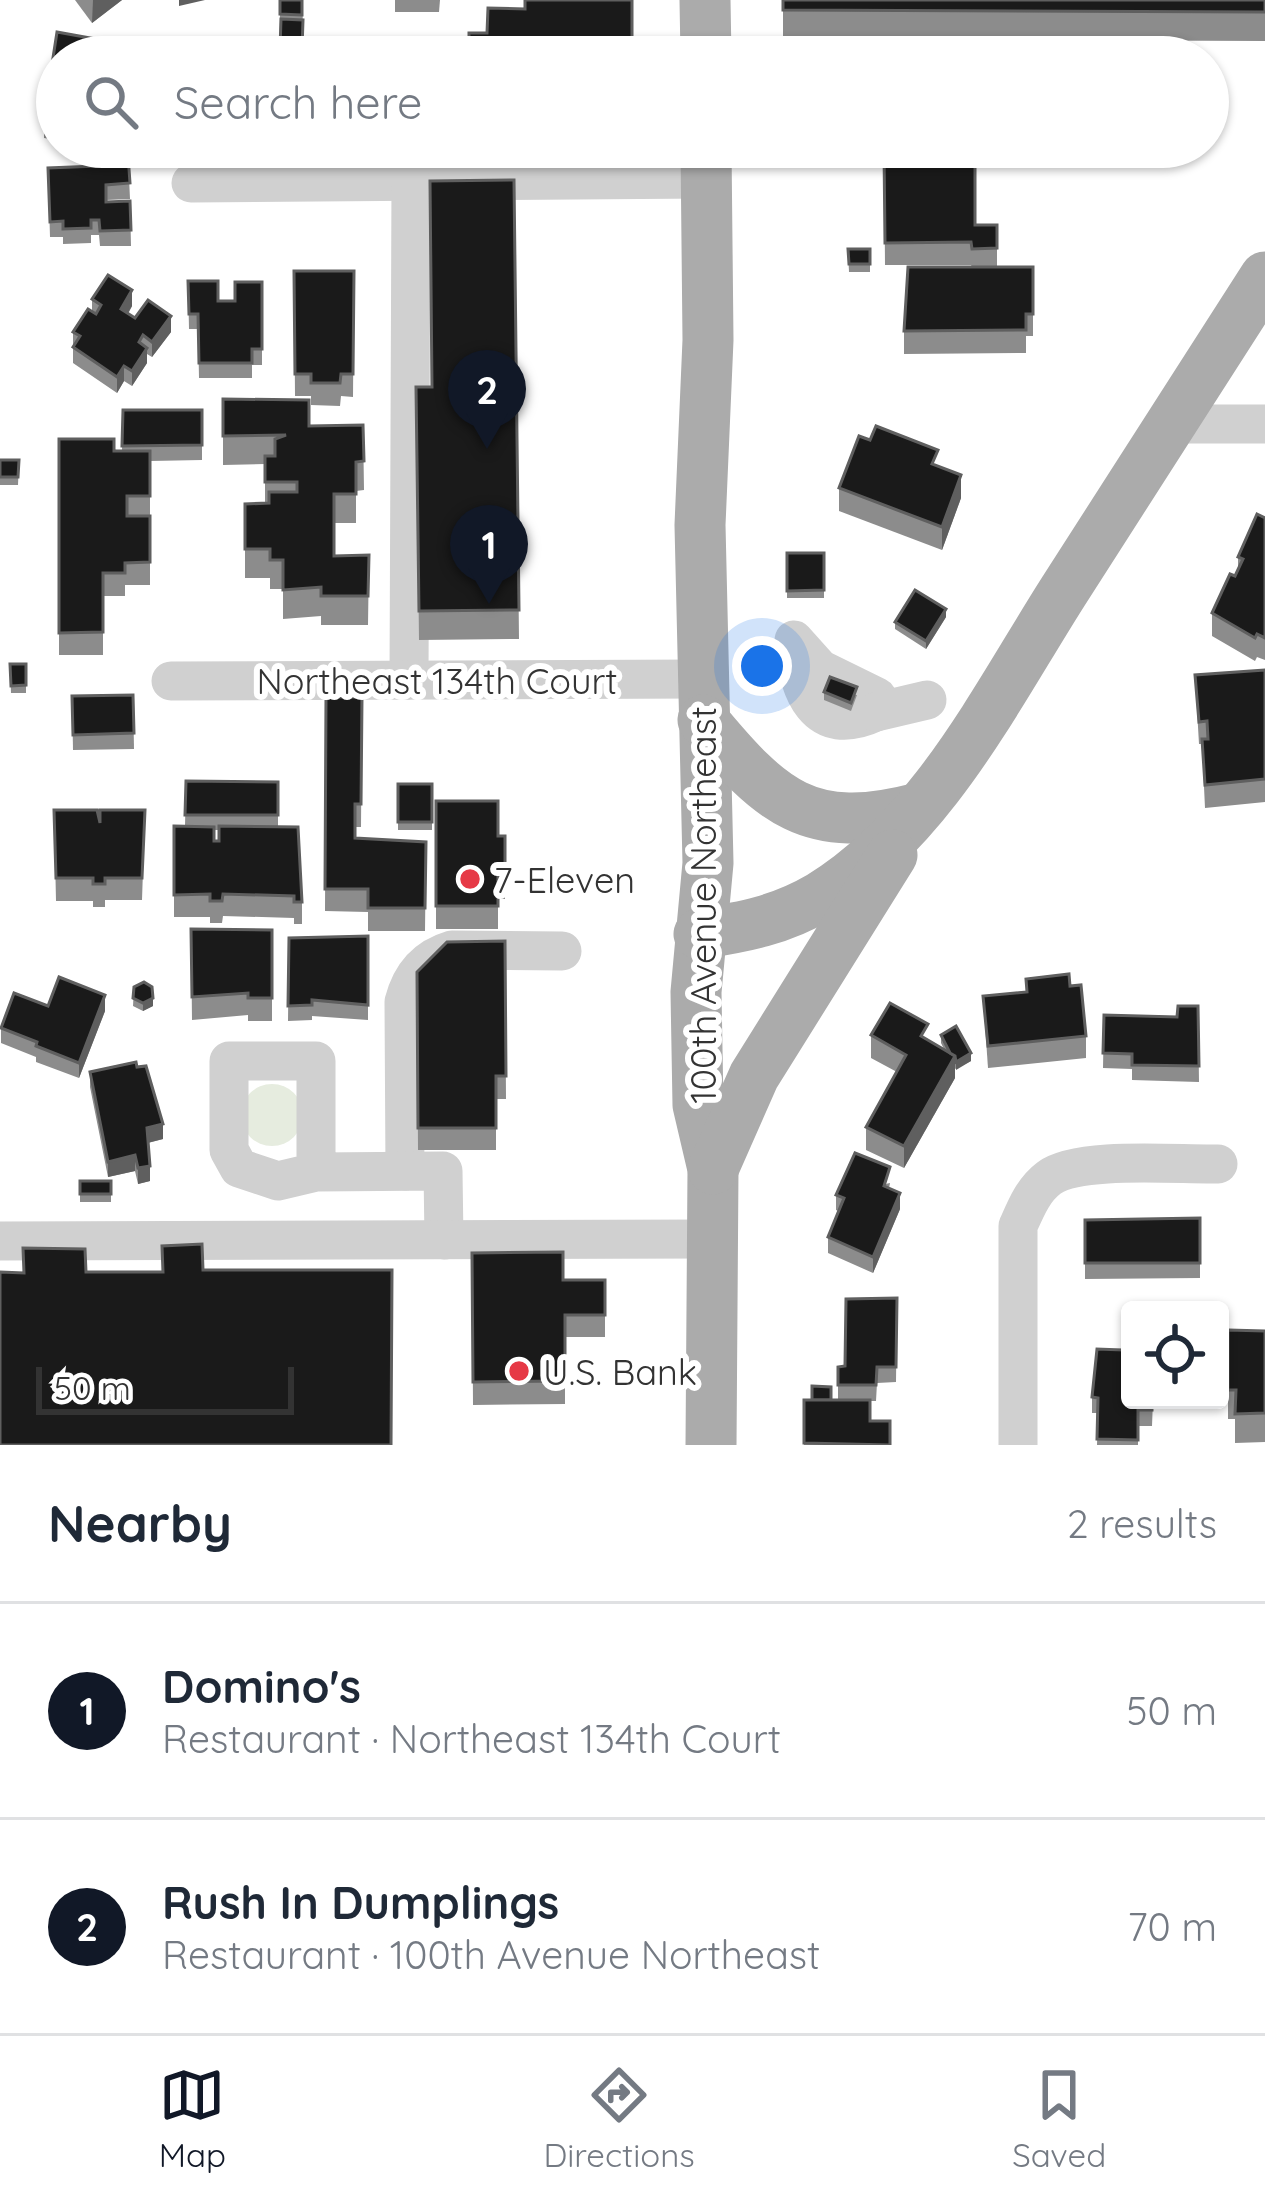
<!DOCTYPE html>
<html lang="en">
<head>
<meta charset="utf-8">
<style>
	body { margin:0; font-family:Quicksand,sans-serif; background:#f2f2f3; color:#1f2937 }
	.controls { position:absolute; right:36px; bottom:36px; display:grid; overflow:hidden; border-radius:12px; box-shadow:0 3px 9px #0004 }
	.controls button { width:108px; height:108px; display:grid; place-items:center; padding:0; border:0; border-bottom:3px solid #e0e1e3; background:#fff; color:#1f2937; font:60px sans-serif }
	.scale { position:absolute; left:36px; bottom:30px; width:258px; box-sizing:border-box; padding-left:12px; border:6px solid #333; border-top:0; font-size:33px; line-height:42px; white-space:nowrap; color:#333; -webkit-text-stroke:9px #fff; paint-order:stroke }
	.you { position:absolute; left:762px; top:666px; width:42px; height:42px; margin:-30px; border:9px solid #fff; border-radius:50%; background:#1a73e8; box-shadow:0 0 0 18px #1a73e833 }
	.badge { display:grid; place-items:center; width:78px; height:78px; border-radius:50%; background:#111827; color:#fff; font-size:39px; font-weight:700 }
	.pin { position:absolute; translate:-50% -99px; filter:drop-shadow(0 3px 6px #0008) }
	.pin::after { content:''; position:absolute; top:63px; width:42px; height:36px; background:inherit; clip-path:polygon(0 0,100% 0,50% 100%) }
	.list { margin:0; padding:0; list-style:none }
	h2 { display:flex; justify-content:space-between; align-items:center; height:156px; margin:0; padding:0 48px; font-size:51px }
	h2 small { font-size:39px; font-weight:400; color:#747a83 }
	.list li { display:grid; grid-template-columns:78px 1fr auto; gap:36px; align-items:center; box-sizing:border-box; height:216px; padding:0 48px; border-top:3px solid #e0e1e3 }
	.list b { display:block; font-size:45px; white-space:nowrap }
	.list p { margin:0; font-size:39px; white-space:nowrap; color:#747a83 }
	.list em { font-size:39px; font-style:normal; color:#747a83 }
	.icon { flex:none; width:66px; height:66px; fill:none; stroke:currentColor; stroke-width:2; stroke-linecap:round; stroke-linejoin:round }
	.map { position:relative; flex:none; width:1265px; height:1445px; overflow:hidden }
	.search { position:absolute; background:#fff; box-shadow:0 3px 9px #0004; left:36px; right:36px; top:36px; height:132px; display:flex; align-items:center; gap:30px; box-sizing:border-box; padding:0 42px; border-radius:66px; color:#747a83; font-size:45px }
	.sheet { height:588px; background:#fff }
	nav { display:flex; justify-content:space-around; align-items:center; box-sizing:border-box; height:168px; border-top:3px solid #e0e1e3; background:#fff; font-size:33px; color:#747a83 }
	nav a { display:grid; justify-items:center; gap:6px }
	nav .on { color:#111827 }
	.map>svg:first-child { display:block }
	.green { fill:#e6ecdf }
	.lines { fill:none; stroke-linecap:round; stroke-linejoin:round }
	.minor { stroke:#d0d0d0; stroke-width:39 }
	.major { stroke:#ababab; stroke-width:51 }
	.wall { fill:#8c8c8c; fill-rule:evenodd }
	.shaded-wall { fill:#5f5f5f }
	.building { fill:#1a1a1a; stroke:#5f5f5f; stroke-width:3 }
	.poi-dot { fill:#e63946; stroke:#fff; stroke-width:4.5 }
	.labels { text-anchor:middle; dominant-baseline:central; stroke-width:12; stroke-linejoin:round; paint-order:stroke }
	.street-label { font-size:36px; fill:#333; stroke:#fff }
	.poi-label { font-size:36px; fill:#333; stroke:#fff; text-anchor:start }
</style>
</head>
<body>
<div class="map">
<svg width="1265" height="1445" viewBox="0 0 1265 1445">
	<rect width="100%" height="100%" fill="#fff"/>
	<!-- green -->
	<circle class="green" cx="272" cy="1115" r="31"/>
	<g class="lines">
		<!-- minor -->
		<g class="minor">
			<path d="M191 183 706 179"/>
			<path d="M1171 424H1265"/>
			<path d="M794 640 820 669 877 697 876 712C815 741 797 689 794 640Z"/>
			<path d="M409 680 411 181"/>
			<path d="M171 681 702 679"/>
			<path d="M876 712 927 700"/>
			<path d="M405 1171 404 1002C411 975 425 958 452 950L562 951"/>
			<path d="M316 1172 278 1181 239 1168 229 1150V1061H316V1172L443 1171 444 1240"/>
			<path d="M0 1241 714 1239"/>
			<path d="M1018 1445V1226C1026 1208 1033 1190 1049 1178 1079 1156 1178 1165 1218 1164"/>
		</g>
		<!-- major -->
		<g class="major">
			<path d="M705 0 706 57"/>
			<path d="M706 147 708 340 700 525 708 863 696 992 698 1105 713 1169 711 1445"/>
			<path d="M703 720C771 802 809 837 919 808"/>
			<path d="M699 934C744 927 781 920 820 897 931 829 995 699 1063 592 1130 487 1198 382 1265 277"/>
			<path d="M713 1169 754 1076 892 855"/>
		</g>
	</g>
	<!-- wall -->
	<g class="wall">
		<path d="M75 0H122L92 23Z"/>
		<path d="M303 0 302 57H279L280 14Z"/>
		<path d="M395 0H440L439 12H395Z"/>
		<path d="M633 0 632 57H469L487 33 525 9Z"/>
		<path d="M783 0H1265V41L783 39Z"/>
		<path d="M57 32 112 42V50L139 57H57V140L44 138V116Z"/>
		<path d="M513 147H601V149Z"/>
		<path d="M884 149 975 225H997V267H1033V336H1026V353L904 354V331L972 267 971 265H885Z"/>
		<path d="M128 155 130 199 106 200V202L130 201 131 246H100L99 235H91V243L63 244V237H50L48 168 96 166Z"/>
		<path d="M514 180 519 639 419 640 416 387H432Z"/>
		<path d="M848 249H870V272H849Z"/>
		<path d="M294 271H354L353 397 341 396 340 406 311 405V396H295Z"/>
		<path d="M188 281 218 301H235L262 282V365H252V378H199L198 329H189Z"/>
		<path d="M92 299 132 306 128 314 135 318 171 332 152 357 147 354V363L132 386 124 381 117 393 73 363V332L92 311Z"/>
		<path d="M223 399 309 426 363 425 364 490 356 491V523H334V556L369 555 368 625H321V616L283 619V589H270V578H245V504L265 503V464L223 465Z"/>
		<path d="M123 410H202V460L150 461V585H125V596H103V655H59V439L122 451Z"/>
		<path d="M870 440 938 467 961 498 942 550 839 511V488Z"/>
		<path d="M0 460H19L18 485H0Z"/>
		<path d="M1265 518V660L1257 657 1255 661 1212 636V613L1238 571V557Z"/>
		<rect x="787" y="553" width="37" height="45"/>
		<path d="M946 617 926 649 895 629V622Z"/>
		<path d="M10 664 26 685V693H11Z"/>
		<path d="M1265 670V802L1205 808 1202 744H1199L1195 675Z"/>
		<path d="M824 692 857 695 851 711 824 700Z"/>
		<path d="M133 695 134 749 73 750 72 696Z"/>
		<path d="M326 697H362L361 827H355V838L426 842 425 931H368V912L325 911Z"/>
		<path d="M186 781 278 782V827L302 902V924H294V918L223 916 222 923H210V917H174V826H185ZM214 830H219V841H214Z"/>
		<rect x="398" y="784" width="34" height="46"/>
		<path d="M436 801 498 836 505 859V899H498V929H436Z"/>
		<path d="M54 810 100 823 145 810 142 900H105V907H93V901H56Z"/>
		<path d="M191 929 272 930V1021H248V1015L192 1020Z"/>
		<path d="M368 936V1020L312 1016V1020L288 1021 289 938Z"/>
		<path d="M505 941 506 1099H496V1150H418L417 972Z"/>
		<path d="M1070 986 1086 1036V1058L988 1068 983 996Z"/>
		<path d="M134 987 153 1006 143 1011 133 1006Z"/>
		<path d="M48 1006 105 1011 79 1078 36 1062V1057L1 1043V1028Z"/>
		<path d="M1198 1006 1199 1082 1132 1080V1069L1103 1068 1104 1015 1177 1017Z"/>
		<path d="M871 1035 928 1040 944 1049 941 1043V1035L971 1061 955 1069V1078L904 1168 866 1150V1127L897 1072 871 1058Z"/>
		<path d="M90 1072 163 1139 148 1143 150 1181 138 1184 135 1171 108 1177 90 1087Z"/>
		<rect x="80" y="1181" width="31" height="21"/>
		<path d="M890 1183 889 1188 900 1209 873 1273 828 1253V1237L838 1211 836 1210V1195Z"/>
		<path d="M1200 1218V1278L1085 1279V1220Z"/>
		<path d="M472 1253 563 1280H605V1337H565V1404L473 1405Z"/>
		<path d="M897 1298 896 1382 877 1383 876 1401H870V1421L890 1445H804V1400H838V1367L845 1366Z"/>
		<path d="M1228 1330 1265 1331V1442L1235 1443V1419H1228Z"/>
		<path d="M1092 1397 1153 1400 1152 1426H1138V1445H1097L1098 1413H1092Z"/>
	</g>
	<!-- shaded-wall -->
	<g class="shaded-wall">
		<path d="M93 0H122L92 23Z"/>
		<path d="M179 0H205L179 6Z"/>
		<path d="M132 290V306L121 325V309Z"/>
		<path d="M171 316V332L152 357V342Z"/>
		<path d="M147 348V363L132 386V371Z"/>
		<path d="M124 366V381L117 393V377Z"/>
		<path d="M961 475V498L942 550V527Z"/>
		<path d="M946 609V617L926 649V641Z"/>
		<path d="M105 995V1011L79 1078V1063Z"/>
		<path d="M153 998V1006L143 1011V1003Z"/>
		<path d="M971 1053V1061L956 1070V1062Z"/>
		<path d="M955 1056V1078L904 1168V1146Z"/>
		<path d="M163 1124V1139L147 1143V1128Z"/>
		<path d="M135 1155V1171L108 1177V1162Z"/>
		<path d="M150 1166V1181L138 1184V1168Z"/>
		<path d="M900 1193V1209L873 1273V1257Z"/>
	</g>
	<!-- building -->
	<g class="building">
		<path d="M280 0H302V15L280 14Z"/>
		<path d="M525 0H632V54L585 51V57H469V33H487L488 8 525 9Z"/>
		<path d="M783 0H1265V12L783 10Z"/>
		<path d="M281 19 303 20 302 49H280Z"/>
		<path d="M57 32 112 42 110 50 139 56 57 57V118L44 116Z"/>
		<path d="M279 52 301 53 300 57H279Z"/>
		<path d="M884 149H975V225H997V248L972 249 971 242 885 243Z"/>
		<path d="M128 155 130 183 106 185V202L130 201 131 230 100 231 99 220H91V228L63 229V221L50 222 48 168 97 166 96 156Z"/>
		<path d="M514 180 519 610 419 611 416 387H432L430 181Z"/>
		<path d="M848 249H870V264H849Z"/>
		<path d="M908 267H1033V314H1026V330L904 331Z"/>
		<path d="M294 271H354L353 374H341L340 383H311V374H295Z"/>
		<path d="M108 275 132 290 121 309 135 318 148 300 171 316 152 342 143 335 139 342 147 348 132 371 124 366 117 377 73 347 80 336 73 332 88 309 96 314 101 305 92 299Z"/>
		<path d="M188 281H218V301H235V282H262V349H252V363H199L198 314H189Z"/>
		<path d="M223 399 309 400V426L363 425 364 461 356 462V494H334V556L369 555 368 596H321V587L283 590V560H270V549H245V504L269 503V492H297V482H265V456H275V439L286 435 223 436Z"/>
		<path d="M123 410H202V445L122 446Z"/>
		<path d="M876 426 938 450 932 464 961 475 942 527 839 488 859 436 870 440Z"/>
		<path d="M59 439H114V451H150V496H127V516H150V562L125 563V573H103V632L59 633Z"/>
		<path d="M0 460H19L18 477H0Z"/>
		<path d="M1257 514 1265 518V638L1257 634 1255 638 1212 613 1230 574 1235 576 1243 559 1238 557Z"/>
		<path d="M787 553H824V590L787 591Z"/>
		<path d="M915 590 946 609 926 641 895 622Z"/>
		<path d="M10 664H26V685L11 686Z"/>
		<path d="M1265 670V779L1205 785 1202 739H1208L1207 721 1199 722 1195 675Z"/>
		<path d="M830 677 857 687 851 703 824 692Z"/>
		<path d="M133 695 134 733 73 735 72 696Z"/>
		<path d="M326 697H362L361 804H355V838L426 842 425 908H368V889H325Z"/>
		<path d="M186 781 278 782V815H185Z"/>
		<rect x="398" y="784" width="34" height="38"/>
		<path d="M436 801H498V836H505V876H498V906H436Z"/>
		<path d="M54 810H97L100 823V810H145L142 878H105V884H93V878H56Z"/>
		<path d="M174 826 214 827V841H219V826L298 827 302 902H294V896L223 894 222 901H210V894L174 895Z"/>
		<path d="M191 929 272 930V998H248V993L192 997Z"/>
		<path d="M368 936V1005L312 1000V1005L288 1006 289 938Z"/>
		<path d="M505 941 506 1076H496V1128H418L417 972 447 942Z"/>
		<path d="M1069 974 1070 986 1081 985 1086 1036 988 1046 983 996 1027 992 1026 979Z"/>
		<path d="M59 977 105 995 79 1063 36 1046 37 1042 1 1028 14 993 48 1006Z"/>
		<path d="M144 982 152 987 153 998 143 1003 133 998 134 987Z"/>
		<path d="M890 1003 928 1024 921 1036 955 1056 904 1146 866 1127 906 1055 871 1035Z"/>
		<path d="M1178 1006H1198L1199 1066 1132 1065V1054L1103 1053 1104 1015 1177 1017Z"/>
		<path d="M956 1026 971 1053 956 1062 955 1056 950 1053 941 1035Z"/>
		<path d="M136 1062 137 1067 146 1066 163 1124 147 1128 150 1166 138 1168 135 1155 108 1162 90 1072Z"/>
		<path d="M855 1153 890 1167 884 1186 900 1193 873 1257 828 1237 844 1198 836 1195Z"/>
		<rect x="80" y="1181" width="31" height="13"/>
		<path d="M1200 1218V1263H1085V1220Z"/>
		<path d="M202 1244 203 1270H392L391 1445H0V1272L24 1273 23 1248 85 1249 86 1272H163L162 1246Z"/>
		<path d="M563 1252V1280H605V1315H565V1381L473 1382 472 1253Z"/>
		<path d="M897 1298 896 1367H877L876 1385H838V1367L845 1366 846 1299Z"/>
		<path d="M1228 1330 1265 1331V1413L1235 1414 1236 1390H1228Z"/>
		<path d="M1220 1336H1224L1225 1352H1220Z"/>
		<path d="M1123 1338 1130 1339V1400H1152V1410H1138V1440L1097 1439 1098 1398 1092 1397 1097 1349 1123 1350Z"/>
		<path d="M812 1386 831 1387V1400H812Z"/>
		<path d="M804 1400H870V1421H890V1445L804 1443Z"/>
	</g>
	<!-- markers -->
	<g class="poi-dot">
		<circle cx="470" cy="879" r="12"/>
		<circle cx="519" cy="1371" r="12"/>
	</g>
	<g class="labels">
		<!-- street labels -->
		<g class="street-label">
			<text x="437" y="680">Northeast 134th Court</text>
			<text transform="translate(702 905) rotate(-90)">100th Avenue Northeast</text>
		</g>
		<!-- poi labels -->
		<g class="poi-label">
			<text x="494" y="879">7-Eleven</text>
			<text x="543" y="1371">U.S. Bank</text>
		</g>
	</g>
</svg>
<div class="controls">
<button><svg class="icon" aria-label="locate" viewBox="0 0 24 24"><circle cx="12" cy="12" r="6"/><path d="M12 2v4M12 18v4M2 12h4M18 12h4"/></svg></button>
</div>
<div class="scale">50 m</div>
<div class="you"></div>
<div class="pin badge" style="left:489px;top:604px">1</div>
<div class="pin badge" style="left:487px;top:449px">2</div>
<div class="search"><svg class="icon" aria-label="search" viewBox="0 0 24 24"><circle cx="10" cy="10" r="6"/><path d="M15 15l6 6"/></svg>Search here</div>
</div>
<section class="sheet">
<h2>Nearby<small>2 results</small></h2>
<ul class="list">
<li><span class="badge">1</span><div><b>Domino's</b><p>Restaurant · Northeast 134th Court</p></div><em>50 m</em></li>
<li><span class="badge">2</span><div><b>Rush In Dumplings</b><p>Restaurant · 100th Avenue Northeast</p></div><em>70 m</em></li>
</ul>
</section>
<nav>
<a class="on"><svg class="icon" aria-label="map" viewBox="0 0 24 24"><path d="M3 6l6-2 6 2 6-2v14l-6 2-6-2-6 2zM9 4v14M15 6v14"/></svg>Map</a>
<a><svg class="icon" aria-label="directions" viewBox="0 0 24 24"><path d="M12 3l9 9-9 9-9-9zM9 14v-3h6M13 9l2 2-2 2"/></svg>Directions</a>
<a><svg class="icon" aria-label="saved" viewBox="0 0 24 24"><path d="M7 4h10v16l-5-4-5 4z"/></svg>Saved</a>
</nav>
</body>
</html>
